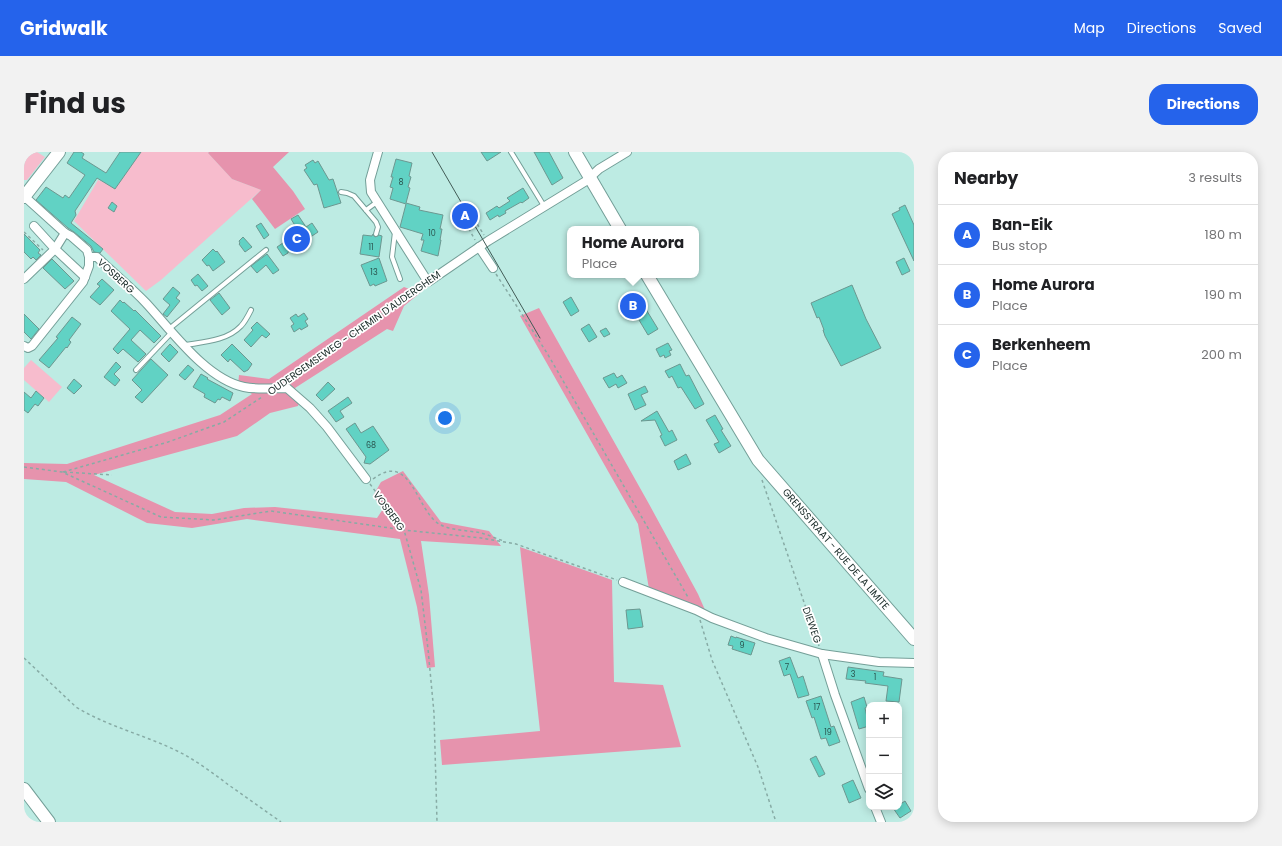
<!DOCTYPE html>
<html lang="en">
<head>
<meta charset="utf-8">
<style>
	body { margin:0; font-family:Poppins,sans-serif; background:#f2f2f2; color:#202124 }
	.controls { position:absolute; right:12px; bottom:12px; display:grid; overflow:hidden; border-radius:8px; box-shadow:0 2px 10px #0003 }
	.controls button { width:36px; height:36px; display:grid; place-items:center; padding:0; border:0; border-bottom:1px solid #e0e0e0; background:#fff; color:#202124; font:20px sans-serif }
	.you { position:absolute; left:421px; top:266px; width:14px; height:14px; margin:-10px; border:3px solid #fff; border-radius:50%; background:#1a73e8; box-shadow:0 0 0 6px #1a73e833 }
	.badge { display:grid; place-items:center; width:26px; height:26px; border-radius:50%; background:#2563eb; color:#fff; font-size:13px; font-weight:700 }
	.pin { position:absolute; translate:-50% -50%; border:2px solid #fff; box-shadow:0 1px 4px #0006 }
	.popup { position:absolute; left:543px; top:74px; width:132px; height:52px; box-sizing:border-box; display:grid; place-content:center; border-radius:8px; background:#fff; filter:drop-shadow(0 1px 3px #0005); font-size:13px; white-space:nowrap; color:#757577 }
	.popup b { font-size:15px; color:#202124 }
	.popup::after { content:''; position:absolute; left:50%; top:100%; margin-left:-8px; border:8px solid transparent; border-top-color:#fff }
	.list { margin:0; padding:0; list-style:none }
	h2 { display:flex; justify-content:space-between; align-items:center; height:52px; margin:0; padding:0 16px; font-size:17px }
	h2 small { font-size:13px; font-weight:400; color:#757577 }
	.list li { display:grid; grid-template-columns:26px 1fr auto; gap:12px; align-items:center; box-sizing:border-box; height:60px; padding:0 16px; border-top:1px solid #e0e0e0 }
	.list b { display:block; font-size:15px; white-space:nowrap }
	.list p { margin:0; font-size:13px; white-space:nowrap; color:#757577 }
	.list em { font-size:13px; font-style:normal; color:#757577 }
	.icon { flex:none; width:22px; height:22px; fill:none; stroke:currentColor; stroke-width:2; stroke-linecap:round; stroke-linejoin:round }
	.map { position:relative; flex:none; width:890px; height:670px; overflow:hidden; border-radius:16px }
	header { display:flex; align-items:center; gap:24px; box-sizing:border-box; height:56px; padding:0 20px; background:#2563eb; color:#fff }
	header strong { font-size:19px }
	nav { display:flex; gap:22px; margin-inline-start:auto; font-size:14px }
	.intro { display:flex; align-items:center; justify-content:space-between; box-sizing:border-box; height:96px; padding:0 24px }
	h1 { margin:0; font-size:28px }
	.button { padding:10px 18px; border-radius:16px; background:#2563eb; color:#fff; font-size:14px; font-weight:700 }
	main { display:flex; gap:24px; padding:0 24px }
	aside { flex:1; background:#fff; border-radius:16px; box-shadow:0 2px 10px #0003 }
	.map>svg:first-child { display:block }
	.green { fill:#f7bccd }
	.forest { fill:#e693ad }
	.building { fill:#61d2c4; stroke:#6c9790 }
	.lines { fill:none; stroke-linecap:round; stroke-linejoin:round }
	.lane-casing { stroke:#749f98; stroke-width:6 }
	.street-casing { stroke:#749f98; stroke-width:10 }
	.secondary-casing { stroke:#749f98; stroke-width:14 }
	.path { stroke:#87aba5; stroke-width:1.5; stroke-dasharray:3 3; stroke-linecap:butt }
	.lane { stroke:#fff; stroke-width:4 }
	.street { stroke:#fff; stroke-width:8 }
	.secondary { stroke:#fff; stroke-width:12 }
	.tram { stroke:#425b56; stroke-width:1 }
	.labels { text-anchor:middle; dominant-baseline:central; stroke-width:3.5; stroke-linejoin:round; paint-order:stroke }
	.number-label { font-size:8px; fill:#2a544e }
	.street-label { font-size:10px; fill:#182a27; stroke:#fff }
</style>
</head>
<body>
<header>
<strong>Gridwalk</strong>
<nav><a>Map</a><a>Directions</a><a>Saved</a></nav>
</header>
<div class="intro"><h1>Find us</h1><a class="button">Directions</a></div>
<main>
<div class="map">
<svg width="890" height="670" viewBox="0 0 890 670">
	<rect width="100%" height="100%" fill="#bdebe3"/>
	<!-- green -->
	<g class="green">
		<path d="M0 0H13L21 5 3 28H0Z"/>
		<path d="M117 0H185L184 1 208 27 237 38 137 128 122 139 50 69 74 28 84 32 91 37Z"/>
		<path d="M7 208 38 235 25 250 0 228V216Z"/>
	</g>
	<!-- forest -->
	<g class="forest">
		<path d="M185 0H265L249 15 269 39 281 57 251 77 228 47 237 38 208 27 184 1Z"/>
		<path d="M380 135 396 141 380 154 369 179 363 177 271 236 276 247 274 254 246 261 213 284 70 323 151 360 188 362 220 356 251 355 353 366 359 357 349 344 357 330 379 319 417 370 465 379 477 394 397 389 405 443 411 515 403 516 393 455 376 387 223 367 168 376 123 371 42 330 0 327V311L43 312 196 263 228 242 214 233 215 223 245 227Z"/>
		<path d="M515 156 625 352 674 442 681 458 668 455 625 437 614 372 496 164Z"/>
		<path d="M496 395 588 428 590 530 639 533 657 595 418 613 416 588 516 579Z"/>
	</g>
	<!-- building -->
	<g class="building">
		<path d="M50 0H57L60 2 58 6 82 21 96 0H117L91 37 73 26 51 59 52 63 47 71 79 97 76 101 70 100 67 94 50 80 44 76 12 48 22 35 39 46 41 43 45 46 61 23 43 11Z"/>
		<path d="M457 0H477L463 9Z"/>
		<path d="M510 0H525L539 26 528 33Z"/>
		<path d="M372 7 388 11 385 24 387 25 384 35 386 36 382 51 396 55 395 58 419 63 416 77H418L416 88H417L414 104 397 99 400 88H397L399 82 376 75 382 52 366 47 369 36 366 35 369 25H367Z"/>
		<path d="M289 8 291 11 294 9 305 28 309 27 317 51 300 56 293 32 290 33 280 18 283 16 281 13Z"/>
		<path d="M499 36 505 46 498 51 497 50 481 59 482 61 475 65 474 63 466 68 462 61 473 54 475 56 486 49 483 46Z"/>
		<path d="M88 50 93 54 90 60 84 56Z"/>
		<path d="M881 53 890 73V109L868 62 876 58 875 56Z"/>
		<path d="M274 63 282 75 288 71 294 80 264 100V101L259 104 253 95 275 80 267 67Z"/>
		<path d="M237 71 245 83 240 87 232 74Z"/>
		<path d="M0 82 16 98 14 101 17 103 12 108 9 105 7 107 0 100Z"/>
		<path d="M349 82 351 85 355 83 358 84 355 105 336 102 339 83 348 84Z"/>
		<path d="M219 85 228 95 221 100 215 92 216 91 215 89Z"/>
		<path d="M189 97 192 100 193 99 201 110 189 119 185 113 183 114 178 108Z"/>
		<path d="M243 102 255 118 249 122 242 113 233 121 227 114Z"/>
		<path d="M355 106 363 129 351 134 350 132 346 134 337 113Z"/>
		<path d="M880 106 886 119 878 123 872 110Z"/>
		<path d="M28 107 50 129 41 137 19 116Z"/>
		<path d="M174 122 184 134 178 139 173 133 171 134 167 128Z"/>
		<path d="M78 127 90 138 76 153 66 145 76 134 73 132Z"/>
		<path d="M828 133 842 167 857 196 817 214 801 184 799 178H800L795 165 793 166 787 151Z"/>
		<path d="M149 135 156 141 152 146 156 149 143 165 139 162 146 153 139 147Z"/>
		<path d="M195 141 206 156 198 163 186 148Z"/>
		<path d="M612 141 634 177 624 183 612 163 607 166 597 150Z"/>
		<path d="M547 145 555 159 547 164 539 150Z"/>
		<path d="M96 148 99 151 100 150 110 159 111 158 137 184 130 191 116 178 107 188 122 202 114 210 99 197 94 202 89 197 106 177 87 159Z"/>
		<path d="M280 161 284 167 281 169 284 174 277 178 276 176 270 180 267 174 270 172 266 166 272 162 274 165Z"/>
		<path d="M0 162 15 177 7 187 0 180Z"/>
		<path d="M48 165 57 172 45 188 47 190 43 196 42 195 25 216 15 208 34 186 32 185Z"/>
		<path d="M233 170 246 182 242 186 238 183 227 195 220 188 229 178 227 176Z"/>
		<path d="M565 172 573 185 565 190 557 177Z"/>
		<path d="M582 176 586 182 580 185 576 179Z"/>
		<path d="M644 191 648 198 645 199 647 203 641 206 640 203 636 205 632 197Z"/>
		<path d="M146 192 154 200 145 210 137 202Z"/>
		<path d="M208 192 228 212 224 218 220 220 206 207 204 210 197 203Z"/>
		<path d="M127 207 144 223 118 251 111 245 118 238 108 228Z"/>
		<path d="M92 210 97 215 90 222 96 228 91 234 80 225Z"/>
		<path d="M656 212 662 224 665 223 680 252 671 257 657 235 654 236 648 224 645 226 641 219Z"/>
		<path d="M164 213 170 218 161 228 155 223Z"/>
		<path d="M590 221 593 226 598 223 603 231 594 236 592 232 585 236 579 226Z"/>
		<path d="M177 222 184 226 183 227 209 241 206 249 198 245 196 248 194 247 191 251 180 245 181 242 169 235Z"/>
		<path d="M50 227 58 234 50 242 43 236Z"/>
		<path d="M304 230 311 237 298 249 292 243Z"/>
		<path d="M621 234 624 240 617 243 622 253 611 258 604 242Z"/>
		<path d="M12 239 20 246 14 254 11 252 4 261 0 258V240L7 246Z"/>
		<path d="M324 245 328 251 316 259 320 265 312 270 304 259Z"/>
		<path d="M633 259 645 280 648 278 653 288 641 294 636 284 638 283 631 268 617 269Z"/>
		<path d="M691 263 699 277 697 278 707 294 695 301 690 292 695 290 682 268Z"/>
		<path d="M331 271 337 281 349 274 365 298 346 312 340 311 342 305 322 277Z"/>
		<path d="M662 302 667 312 654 318 650 309Z"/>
		<path d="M616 457 619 475 604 477 602 458Z"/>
		<path d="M707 484 712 486V485L731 491 727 503 708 497 709 494 704 493Z"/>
		<path d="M766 505 774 526 779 524 785 543 774 546 766 522 760 524 755 509Z"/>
		<path d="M824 515 860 520 859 524 878 527 875 550 862 549 864 534 841 531 842 529 822 527Z"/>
		<path d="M797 544 807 575 810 574 816 590 805 594 802 586 797 587 790 565 788 566 782 549Z"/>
		<path d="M840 545 843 555 841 556 845 574 835 577 827 550Z"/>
		<path d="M792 604 801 622 795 625 786 607Z"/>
		<path d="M829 628 837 646 825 651 818 633Z"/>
		<path d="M881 649 887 659 876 666 869 656 875 655V653Z"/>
	</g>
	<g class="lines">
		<!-- lane casing -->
		<g class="lane-casing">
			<g id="lane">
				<path d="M487 0 520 54"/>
				<path d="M317 40 323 41 330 44 352 70 354 75 352 82"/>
				<path d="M342 58 353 50"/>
				<path d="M371 80 368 105 376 127"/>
				<path d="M145 177 242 98"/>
				<path d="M161 193C179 190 203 189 217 174 221 170 224 164 227 158"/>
				<path d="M112 218 148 180"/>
			</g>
		</g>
		<!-- street casing -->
		<g class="street-casing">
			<g id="street">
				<path d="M354 0 346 28 347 40 404 130 464 89 562 29 575 17 603 0"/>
				<path d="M0 44 41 81 47 84 63 98 65 105H73C89 121 107 135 122 151 148 179 182 227 220 235 234 238 249 236 263 236L286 256 303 275 342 327"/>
				<path d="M10 74 31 97 61 125"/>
				<path d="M455 95 469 116"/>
				<path d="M0 127 31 97 41 81"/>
				<path d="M0 194 4 196 8 194 59 130 65 114V105"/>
				<path d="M599 430 672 458 688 466 742 486 798 502 855 510 890 511"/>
				<path d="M798 502 811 543 845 637"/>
				<path d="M851 655 857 670"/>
			</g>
		</g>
		<!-- secondary casing -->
		<g class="secondary-casing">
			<g id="secondary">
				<path d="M551 0 596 77"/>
				<path d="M0 45 35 0"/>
				<path d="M623 123 734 308 890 487"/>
				<path d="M0 637 25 670"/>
			</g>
		</g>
		<!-- path -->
		<g class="path">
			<path d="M447 62 460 83"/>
			<path d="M439 66 451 88"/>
			<path d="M0 80 19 98"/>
			<path d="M472 122 523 201 665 447"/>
			<path d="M263 228 398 134"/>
			<path d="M0 315 38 320 137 365 190 368 247 359 380 378 457 386 492 392 593 428"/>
			<path d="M39 320 144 290 200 270 238 245"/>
			<path d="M40 320 88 323"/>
			<path d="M349 327C387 298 392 358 415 372 427 379 444 378 457 381 465 383 473 387 480 389"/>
			<path d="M738 328 795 494"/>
			<path d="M346 332 380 378 397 438 404 497 410 561 413 670"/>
			<path d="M676 468 688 508 734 615 752 670"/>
			<path d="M0 506 52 555C86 576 126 584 161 603 175 611 189 621 202 631 220 644 239 657 257 670"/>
		</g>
		<!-- lane -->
		<use href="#lane" class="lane"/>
		<!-- street -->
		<use href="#street" class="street"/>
		<!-- secondary -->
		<use href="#secondary" class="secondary"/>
		<!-- tram -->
		<path class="tram" d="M408 0 516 186"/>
	</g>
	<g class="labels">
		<!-- number labels -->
		<g class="number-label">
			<text x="377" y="30">8</text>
			<text x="408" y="81">10</text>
			<text x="347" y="95">11</text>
			<text x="350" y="120">13</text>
			<text x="347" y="293">68</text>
			<text x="718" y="493">9</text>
			<text x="763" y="515">7</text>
			<text x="829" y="522">3</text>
			<text x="851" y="525">1</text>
			<text x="793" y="555">17</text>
			<text x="804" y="580">19</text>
		</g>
		<!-- street labels -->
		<g class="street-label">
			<text transform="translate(92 124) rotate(42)">VOSBERG</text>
			<text transform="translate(330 181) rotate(-35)">OUDERGEMSEWEG - CHEMIN D'AUDERGHEM</text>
			<text transform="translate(365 359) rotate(54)">VOSBERG</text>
			<text transform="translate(812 397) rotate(49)">GRENSSTRAAT - RUE DE LA LIMITE</text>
			<text transform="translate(788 473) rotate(71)">DIEWEG</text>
		</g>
	</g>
</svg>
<div class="controls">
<button>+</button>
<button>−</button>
<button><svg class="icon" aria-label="layers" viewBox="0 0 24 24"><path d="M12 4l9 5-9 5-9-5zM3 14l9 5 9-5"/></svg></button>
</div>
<div class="you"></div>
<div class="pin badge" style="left:441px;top:64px">A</div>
<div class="pin badge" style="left:609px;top:154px">B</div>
<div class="popup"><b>Home Aurora</b>Place</div>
<div class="pin badge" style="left:273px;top:87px">C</div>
</div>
<aside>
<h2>Nearby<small>3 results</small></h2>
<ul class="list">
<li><span class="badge">A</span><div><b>Ban-Eik</b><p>Bus stop</p></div><em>180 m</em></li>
<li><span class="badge">B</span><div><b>Home Aurora</b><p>Place</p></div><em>190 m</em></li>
<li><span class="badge">C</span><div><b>Berkenheem</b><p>Place</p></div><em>200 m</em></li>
</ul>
</aside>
</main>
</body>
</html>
